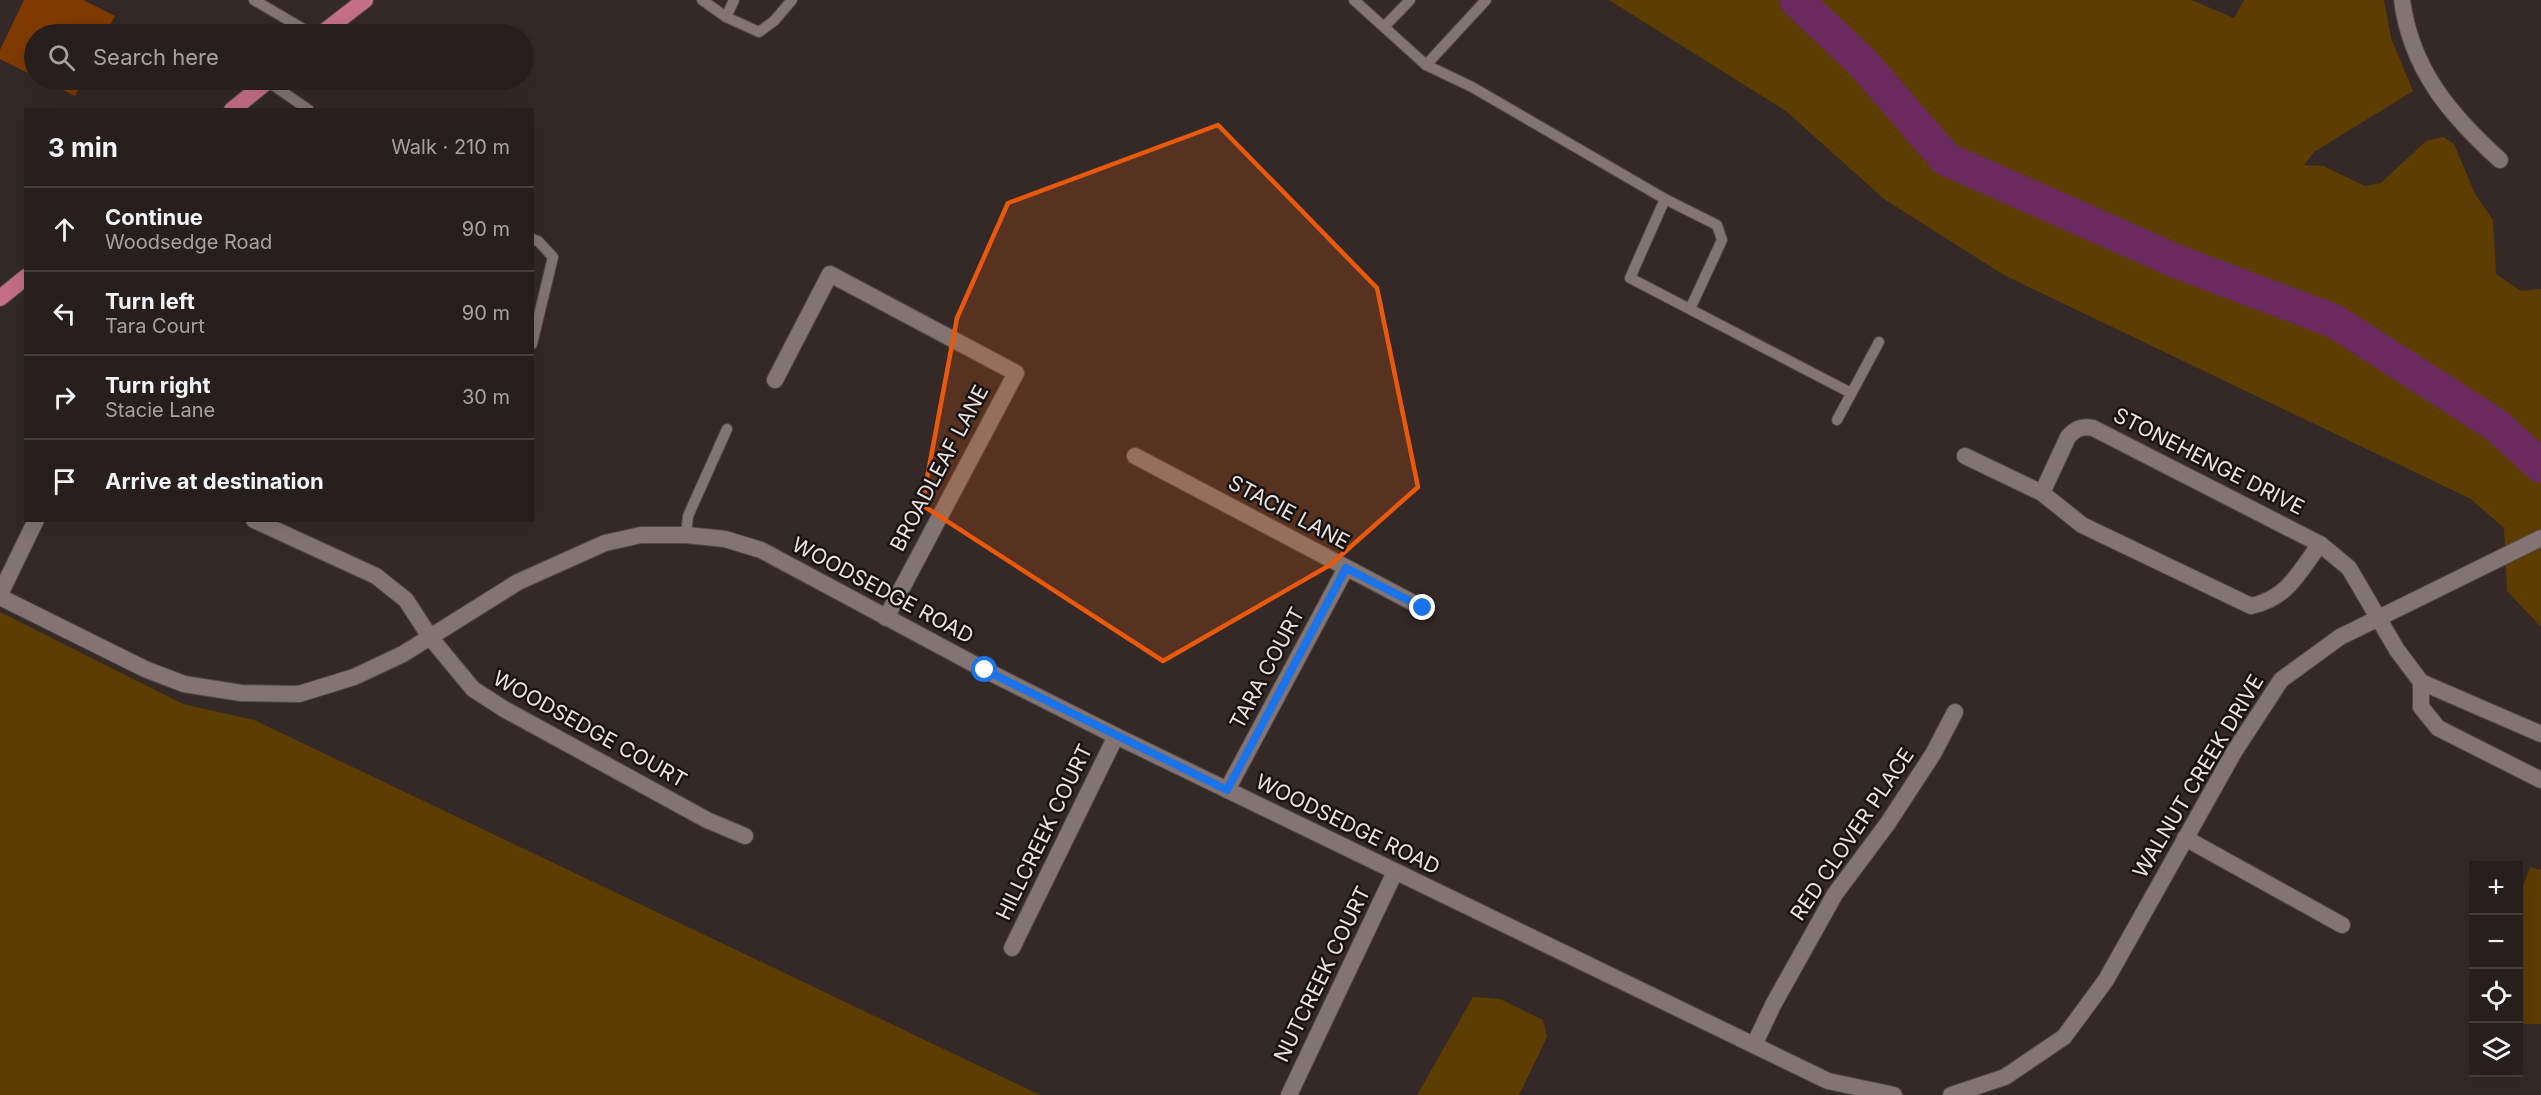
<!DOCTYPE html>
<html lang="en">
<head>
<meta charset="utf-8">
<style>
	body { margin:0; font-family:Inter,sans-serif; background:#332c2a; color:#f1f3f6 }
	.controls { position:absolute; right:18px; bottom:18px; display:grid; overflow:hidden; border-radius:0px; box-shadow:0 6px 24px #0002 }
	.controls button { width:54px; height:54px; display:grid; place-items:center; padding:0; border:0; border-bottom:2px solid #433d3b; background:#271f1d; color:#f1f3f6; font:30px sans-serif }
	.stop { position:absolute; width:18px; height:18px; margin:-14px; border:4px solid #1a73e8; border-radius:50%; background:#fff }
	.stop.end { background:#1a73e8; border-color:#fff; box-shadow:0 2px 6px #0008 }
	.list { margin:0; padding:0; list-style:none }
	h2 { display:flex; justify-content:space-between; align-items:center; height:78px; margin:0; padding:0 24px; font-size:26px }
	h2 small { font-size:20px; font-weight:400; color:#a4a2a4 }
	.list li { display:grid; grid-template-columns:39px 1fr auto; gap:18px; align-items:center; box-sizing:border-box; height:84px; padding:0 24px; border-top:2px solid #433d3b }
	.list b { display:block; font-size:22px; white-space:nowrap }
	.list p { margin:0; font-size:20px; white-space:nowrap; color:#a4a2a4 }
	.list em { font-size:20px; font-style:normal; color:#a4a2a4 }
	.icon { flex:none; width:33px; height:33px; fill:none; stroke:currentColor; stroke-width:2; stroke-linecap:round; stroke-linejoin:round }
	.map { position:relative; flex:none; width:2541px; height:1095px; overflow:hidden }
	.search { position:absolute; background:#271f1d; box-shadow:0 6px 24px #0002; left:24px; top:24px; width:510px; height:66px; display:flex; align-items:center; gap:15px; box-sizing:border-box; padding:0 21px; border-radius:33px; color:#a4a2a4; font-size:22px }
	.panel { position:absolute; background:#271f1d; box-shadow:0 6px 24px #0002; left:24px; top:108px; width:510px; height:414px; border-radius:0px }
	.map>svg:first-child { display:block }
	.green { fill:#5e3e00 }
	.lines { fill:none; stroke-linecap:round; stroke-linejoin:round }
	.river { stroke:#6a2a5d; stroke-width:34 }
	.building { fill:#813b00 }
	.service-casing { stroke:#524746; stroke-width:12 }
	.minor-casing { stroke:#524746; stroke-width:18 }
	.primary-casing { stroke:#524746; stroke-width:18 }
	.service { stroke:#827472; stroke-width:10 }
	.minor { stroke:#827472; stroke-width:16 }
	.primary { stroke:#c66f8a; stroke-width:16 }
	.route { stroke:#1a73e8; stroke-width:8 }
	.marked { fill:#e8590c; fill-opacity:0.2; stroke:#e8590c; stroke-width:4.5; stroke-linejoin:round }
	.labels { text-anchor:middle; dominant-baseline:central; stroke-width:5; stroke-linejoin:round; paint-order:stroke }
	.street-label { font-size:21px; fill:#eae2e1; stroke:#181312 }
</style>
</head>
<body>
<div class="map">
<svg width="2541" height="1095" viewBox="0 0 2541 1095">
	<rect width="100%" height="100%" fill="#342927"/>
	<!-- green -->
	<g class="green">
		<path d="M1609 0H2191L2234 18 2244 0H2384L2391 38 2413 91 2314 152 2304 165 2323 166 2365 186 2381 183 2426 141 2443 137 2454 144 2475 194 2493 220 2496 274 2521 291 2541 289V627L2507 591 2504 528 2471 499 2004 275 1884 199 1786 111Z"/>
		<path d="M0 612 183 704 254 720 1040 1095H0Z"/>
		<path d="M2530 867 2541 870V1024H2519V897Z"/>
		<path d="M1473 997 1500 999 1543 1020 1547 1037 1519 1095H1417Z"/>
	</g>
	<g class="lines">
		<!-- river -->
		<path class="river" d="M1796 0 1861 61 1946 159 2178 262 2334 321 2496 425 2541 466"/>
	</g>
	<!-- building -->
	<g class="building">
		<path d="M24 0H83L115 16 105 34H34V76L0 59V50Z"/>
		<path d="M42 80H83L75 96Z"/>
	</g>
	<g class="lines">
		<!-- service casing -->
		<g class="service-casing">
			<g id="service">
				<path d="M254 0 312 34"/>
				<path d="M702 0 726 17 759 32 774 21 792 0"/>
				<path d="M1354 0 1426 65 1472 87 1665 199 1630 278 1851 393"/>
				<path d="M726 17 734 0"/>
				<path d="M1384 27 1410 0"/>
				<path d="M1426 65 1486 0"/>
				<path d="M267 81 309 110"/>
				<path d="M1665 199 1717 225 1722 240 1690 309"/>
				<path d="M532 239 538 241 553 257 532 344"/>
				<path d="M1837 420 1879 342"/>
				<path d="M686 535 688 516 727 429"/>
			</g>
		</g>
		<!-- minor casing -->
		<g class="minor-casing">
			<g id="minor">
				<path d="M2402 0C2411 69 2450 115 2500 160"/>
				<path d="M775 380 830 274 1016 373 886 618"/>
				<path d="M1135 456 1423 608"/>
				<path d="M1965 456 2042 493 2082 525 2251 606C2288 598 2299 572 2320 544"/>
				<path d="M2042 493 2068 437C2076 428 2082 426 2093 428L2320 544 2349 568 2397 650 2421 682 2541 734"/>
				<path d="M254 520 376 576 406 600 430 637 473 689 504 709 707 820 745 836"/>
				<path d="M0 594 36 520"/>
				<path d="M0 597 145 669 184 684 241 693 299 694 354 677 403 654 518 582 605 543 641 535H686L725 539 761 550 985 670 1116 736 1828 1081 1894 1095"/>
				<path d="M2421 682V707L2438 728 2541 780"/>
				<path d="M1227 790 1346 568"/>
				<path d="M2185 838 2342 925"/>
				<path d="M1012 948 1116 736"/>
				<path d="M1754 1045 1773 1005 1835 894 1888 823 1933 754 1955 712"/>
				<path d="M1289 1095 1395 872"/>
				<path d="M1951 1095 2005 1077 2064 1037 2106 980 2234 752 2281 680 2340 637 2541 538"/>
			</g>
		</g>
		<!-- primary casing -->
		<g class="primary-casing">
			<g id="primary">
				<path d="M321 34 365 0"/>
				<path d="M232 110 269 80"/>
				<path d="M0 298 26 277"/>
			</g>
		</g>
		<!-- service -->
		<use href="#service" class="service"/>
		<!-- minor -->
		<use href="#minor" class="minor"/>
		<!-- primary -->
		<use href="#primary" class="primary"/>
	</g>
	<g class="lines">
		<!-- route -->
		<path class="route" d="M985 670 1227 790 1346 568 1423 608"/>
	</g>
	<!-- marked area -->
	<path class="marked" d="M1218 125 1377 288 1418 487 1330 565 1163 661 922 505 957 318 1008 203Z"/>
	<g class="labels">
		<!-- street labels -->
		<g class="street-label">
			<text transform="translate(2209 461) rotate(27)">STONEHENGE DRIVE</text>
			<text transform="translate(939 468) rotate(-62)">BROADLEAF LANE</text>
			<text transform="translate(1289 512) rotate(28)">STACIE LANE</text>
			<text transform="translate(883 590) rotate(28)">WOODSEDGE ROAD</text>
			<text transform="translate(1267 668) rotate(-62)">TARA COURT</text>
			<text transform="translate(590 729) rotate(29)">WOODSEDGE COURT</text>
			<text transform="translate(2198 776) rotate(-59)">WALNUT CREEK DRIVE</text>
			<text transform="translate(1348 824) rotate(26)">WOODSEDGE ROAD</text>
			<text transform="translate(1044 832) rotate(-64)">HILLCREEK COURT</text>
			<text transform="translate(1852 834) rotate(-56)">RED CLOVER PLACE</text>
			<text transform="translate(1322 974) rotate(-64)">NUTCREEK COURT</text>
		</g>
	</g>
</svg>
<div class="controls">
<button>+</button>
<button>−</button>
<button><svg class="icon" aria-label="locate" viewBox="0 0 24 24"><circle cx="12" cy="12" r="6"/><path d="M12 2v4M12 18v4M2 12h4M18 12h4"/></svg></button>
<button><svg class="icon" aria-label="layers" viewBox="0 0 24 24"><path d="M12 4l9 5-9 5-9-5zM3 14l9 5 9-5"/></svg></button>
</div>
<div class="stop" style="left:985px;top:670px"></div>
<div class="stop end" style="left:1423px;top:608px"></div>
<div class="search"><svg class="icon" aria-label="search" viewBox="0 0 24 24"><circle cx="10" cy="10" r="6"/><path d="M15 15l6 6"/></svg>Search here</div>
<section class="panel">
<h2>3 min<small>Walk · 210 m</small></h2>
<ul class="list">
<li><svg class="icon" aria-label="ahead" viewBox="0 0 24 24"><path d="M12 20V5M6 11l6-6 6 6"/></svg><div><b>Continue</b><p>Woodsedge Road</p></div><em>90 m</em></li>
<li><svg class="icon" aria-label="left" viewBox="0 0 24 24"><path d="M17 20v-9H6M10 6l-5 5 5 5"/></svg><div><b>Turn left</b><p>Tara Court</p></div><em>90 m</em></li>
<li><svg class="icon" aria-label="right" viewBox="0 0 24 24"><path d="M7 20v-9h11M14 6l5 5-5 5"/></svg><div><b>Turn right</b><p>Stacie Lane</p></div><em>30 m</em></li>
<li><svg class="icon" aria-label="arrive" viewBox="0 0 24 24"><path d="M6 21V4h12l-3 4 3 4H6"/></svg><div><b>Arrive at destination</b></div></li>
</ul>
</section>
</div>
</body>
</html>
